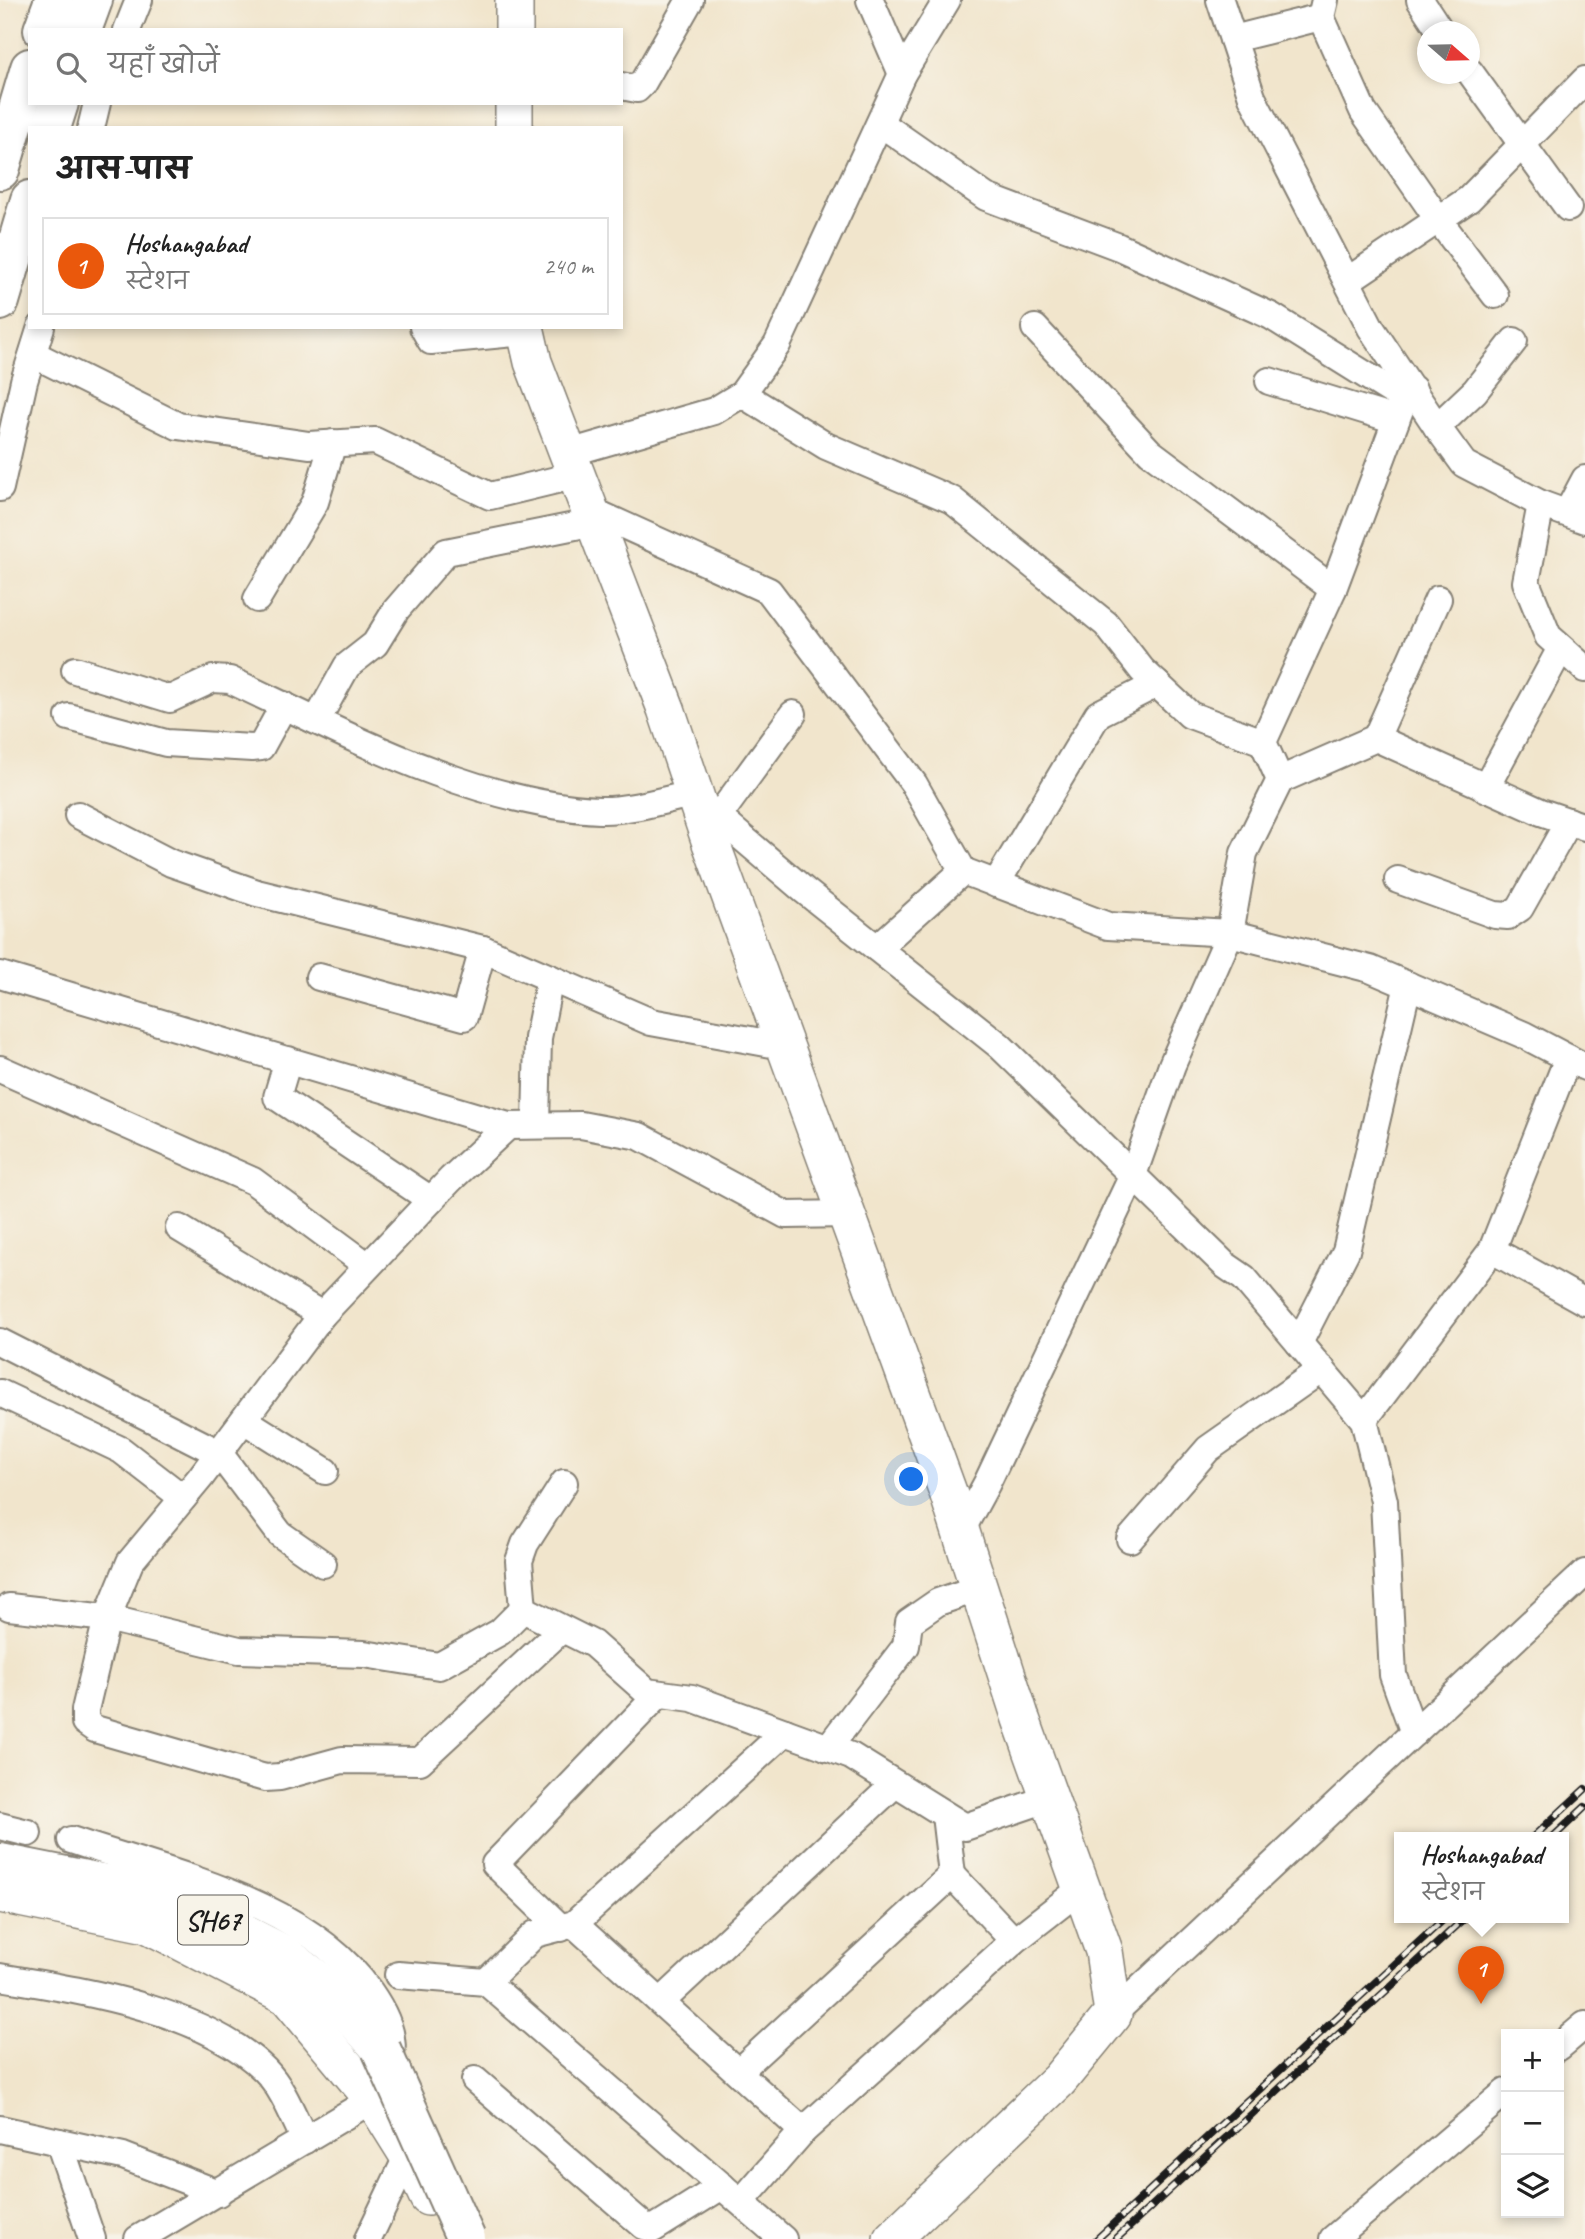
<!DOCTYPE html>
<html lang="hi">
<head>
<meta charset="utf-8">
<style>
	body { margin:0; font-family:Caveat,"Playpen Sans Deva",sans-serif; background:#f2f2f2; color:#222 }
	.controls { position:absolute; right:21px; bottom:21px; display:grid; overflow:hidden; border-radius:0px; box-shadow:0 4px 10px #0003 }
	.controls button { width:63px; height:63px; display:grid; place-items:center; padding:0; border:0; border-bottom:2px solid #e0e0e0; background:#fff; color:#222; font:35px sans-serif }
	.compass { position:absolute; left:1417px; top:21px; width:63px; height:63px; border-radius:50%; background:#fff; box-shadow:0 4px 10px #0003; rotate:110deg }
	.you { position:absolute; left:912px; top:1480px; width:24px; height:24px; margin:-18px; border:5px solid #fff; border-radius:50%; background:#1a73e8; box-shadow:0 0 0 10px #1a73e833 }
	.badge { display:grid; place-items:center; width:46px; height:46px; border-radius:50%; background:#ea580c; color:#fff; font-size:23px; font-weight:700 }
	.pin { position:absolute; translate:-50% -58px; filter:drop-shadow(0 2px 4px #0008) }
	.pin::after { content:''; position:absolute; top:37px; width:24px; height:21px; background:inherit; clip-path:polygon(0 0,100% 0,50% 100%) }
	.popup { position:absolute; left:1394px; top:1832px; width:175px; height:91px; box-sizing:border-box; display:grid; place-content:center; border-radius:0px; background:#fff; filter:drop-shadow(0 2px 5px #0005); font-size:23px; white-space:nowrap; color:#767676 }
	.popup b { font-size:26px; color:#222 }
	.popup::after { content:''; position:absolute; left:50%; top:100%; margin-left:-14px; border:14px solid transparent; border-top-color:#fff }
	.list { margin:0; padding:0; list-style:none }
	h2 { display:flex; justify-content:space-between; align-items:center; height:91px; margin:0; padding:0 28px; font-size:30px }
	h2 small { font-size:23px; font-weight:400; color:#767676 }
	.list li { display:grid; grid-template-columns:46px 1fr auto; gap:21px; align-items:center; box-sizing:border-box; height:98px; margin:0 14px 14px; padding:0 14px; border:2px solid #e0e0e0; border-radius:0px }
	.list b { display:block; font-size:26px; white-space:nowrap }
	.list p { margin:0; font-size:23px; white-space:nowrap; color:#767676 }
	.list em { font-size:23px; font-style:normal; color:#767676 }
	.icon { flex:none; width:38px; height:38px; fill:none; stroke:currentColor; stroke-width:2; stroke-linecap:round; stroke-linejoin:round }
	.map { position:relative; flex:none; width:1585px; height:2239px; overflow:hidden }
	.search { position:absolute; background:#fff; box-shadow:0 4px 10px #0003; left:28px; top:28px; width:595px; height:77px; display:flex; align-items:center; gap:18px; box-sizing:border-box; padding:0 24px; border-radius:0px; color:#767676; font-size:26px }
	.panel { position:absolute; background:#fff; box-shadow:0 4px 10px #0003; left:28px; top:126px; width:595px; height:203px; border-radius:0px }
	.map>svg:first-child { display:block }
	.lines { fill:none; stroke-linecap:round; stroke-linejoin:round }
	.street-casing { stroke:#868074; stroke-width:30 }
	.secondary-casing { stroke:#868074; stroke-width:40 }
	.primary-casing { stroke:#868074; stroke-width:42 }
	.street { stroke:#fff; stroke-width:26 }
	.secondary { stroke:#fff; stroke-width:37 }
	.primary { stroke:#fff; stroke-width:38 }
	.rail-casing { stroke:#1c1c1c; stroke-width:8 }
	.rail { stroke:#f7f3e8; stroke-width:5; stroke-dasharray:16; stroke-linecap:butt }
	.primary-bridge-casing { stroke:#868074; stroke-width:42; stroke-linecap:butt }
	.primary-bridge { stroke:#fff; stroke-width:38 }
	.labels { text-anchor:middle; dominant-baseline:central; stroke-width:7; stroke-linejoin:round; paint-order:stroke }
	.shield { fill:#f7f3e8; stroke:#5e5c59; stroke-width:2 }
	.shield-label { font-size:28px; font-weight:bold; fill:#1c1c1c }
</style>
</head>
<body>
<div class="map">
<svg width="1585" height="2239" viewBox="0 0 1585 2239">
	<rect width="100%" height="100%" fill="#f7f3e8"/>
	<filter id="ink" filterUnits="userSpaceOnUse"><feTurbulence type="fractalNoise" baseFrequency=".0143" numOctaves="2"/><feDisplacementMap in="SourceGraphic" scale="14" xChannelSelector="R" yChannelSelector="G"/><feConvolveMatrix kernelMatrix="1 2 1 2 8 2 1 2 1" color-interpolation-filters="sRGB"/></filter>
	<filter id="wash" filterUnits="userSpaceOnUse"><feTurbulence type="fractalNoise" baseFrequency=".00686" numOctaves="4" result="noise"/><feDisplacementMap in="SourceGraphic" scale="28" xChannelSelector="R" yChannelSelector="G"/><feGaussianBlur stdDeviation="1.57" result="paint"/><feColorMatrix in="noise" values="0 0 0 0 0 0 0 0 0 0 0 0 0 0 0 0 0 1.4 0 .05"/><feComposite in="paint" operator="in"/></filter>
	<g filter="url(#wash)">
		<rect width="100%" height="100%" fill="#f1e5cc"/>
	</g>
	<g filter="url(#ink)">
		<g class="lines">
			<!-- street casing -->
			<g class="street-casing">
				<g id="street">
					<path d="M870 0 902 74"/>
					<path d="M1220 0 1252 97 1371 328 1437 427 1464 464 1541 504 1585 520"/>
					<path d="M1325 0 1321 17 1363 111 1438 219 1495 295"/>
					<path d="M1420 0 1441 32"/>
					<path d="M127 30 139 0"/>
					<path d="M1233 39 1321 17"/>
					<path d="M1470 72 1568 208"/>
					<path d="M621 86 637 89 642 84 690 0"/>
					<path d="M880 123 986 197 1119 247 1271 316 1404 399 1413 389"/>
					<path d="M91 128 97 103"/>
					<path d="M1347 281 1469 199 1585 80"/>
					<path d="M423 327 431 341 526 332"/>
					<path d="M1035 328 1150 452 1333 589"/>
					<path d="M33 354 178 426 309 445 375 441 490 496 577 475"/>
					<path d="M1269 381 1396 420"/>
					<path d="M742 394 826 446 952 500 1106 624 1142 670 1190 715 1263 742"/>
					<path d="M1437 427 1475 391 1514 341"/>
					<path d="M569 453 714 411 742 394 777 345 902 74 947 0"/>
					<path d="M0 488 24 381 41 327"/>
					<path d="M1541 504 1526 582 1548 636 1585 669"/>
					<path d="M590 510 769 591 914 784 963 871 1108 926 1230 933 1370 969 1524 1035 1585 1067"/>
					<path d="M1567 513 1585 479"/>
					<path d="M257 599 315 502 333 443"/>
					<path d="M75 670 170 699 213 679 230 680C341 732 476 805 600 810 630 811 665 799 694 794"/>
					<path d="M69 717 166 743 252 748 261 747 284 705"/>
					<path d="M317 720 347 666 375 644 396 610 446 552 595 522"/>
					<path d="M1376 738 1438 599"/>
					<path d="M1280 780 1376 738 1541 812 1585 827"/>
					<path d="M1485 789 1561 648"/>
					<path d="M697 799 805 891 1000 1046 1225 1265 1244 1278 1364 1420 1384 1501 1393 1675 1414 1733"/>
					<path d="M78 815 171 863 257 893 483 949 651 1022 788 1047"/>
					<path d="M718 817 793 714"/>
					<path d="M1398 880 1495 915 1508 916 1520 908 1569 821"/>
					<path d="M996 884 1098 714 1157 684"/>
					<path d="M877 948 963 871"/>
					<path d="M0 975 508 1126 581 1125 639 1136 786 1215 849 1214"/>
					<path d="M319 977 464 1017 483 949"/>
					<path d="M288 1060 277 1097 431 1200"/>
					<path d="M0 1069 253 1181 368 1266"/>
					<path d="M536 1125 538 1038 550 978"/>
					<path d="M508 1126 451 1179 322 1315 200 1478 130 1562 107 1618 85 1710V1722L95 1729 265 1778 280 1777 342 1760 420 1761 562 1629"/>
					<path d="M179 1228 322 1315"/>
					<path d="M1492 1250 1585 1302"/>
					<path d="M0 1342 219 1453 280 1534 323 1564"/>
					<path d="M1299 1343 1346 1251 1408 985"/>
					<path d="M0 1393 121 1450 183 1498"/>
					<path d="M244 1420 325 1471"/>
					<path d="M1364 1420 1492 1250 1568 1058"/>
					<path d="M961 1531 987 1483 1133 1175 1172 1065 1230 933 1244 853 1280 780 1263 742 1333 589 1404 399"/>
					<path d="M1130 1539 1208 1449 1322 1369"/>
					<path d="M9 1607 107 1618 239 1650 364 1654 439 1666 500 1632 523 1609 593 1644 647 1692 692 1698 851 1756 965 1827 1050 1798"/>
					<path d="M523 1609 519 1561 525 1544 564 1483"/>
					<path d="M828 1748 906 1646 909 1622 938 1602 979 1588"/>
					<path d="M0 1826 28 1833"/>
					<path d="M71 1840C171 1874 307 1901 370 1992 398 2032 399 2057 373 2099L138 2239"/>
					<path d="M952 1875 1014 1941"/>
					<path d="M574 1924 803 2131 741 2202"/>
					<path d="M561 1928 495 1864 659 1694"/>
					<path d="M398 1975 486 1982 783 2239"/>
					<path d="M0 1977C83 1991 203 2009 265 2070 283 2088 294 2118 305 2140"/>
					<path d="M486 1982 535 1934 574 1924 785 1732"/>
					<path d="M662 2001 895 1784"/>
					<path d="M1113 2014 1585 1573"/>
					<path d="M1559 2047 1585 2025"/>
					<path d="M739 2071 952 1875 945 1815"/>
					<path d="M475 2080 644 2226 653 2229 722 2186"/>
					<path d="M0 2129 123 2156 218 2193"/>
					<path d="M803 2131 1014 1941 1082 1888"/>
					<path d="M59 2142 92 2239"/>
					<path d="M368 2239 408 2155"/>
					<path d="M1333 2239 1506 2092"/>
				</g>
			</g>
			<!-- secondary casing -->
			<g class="secondary-casing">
				<g id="secondary">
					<path d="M514 0V30"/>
					<path d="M514 128V103"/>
					<path d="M525 327 533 362 666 709 711 843 948 1492 1021 1719 1104 1951 1113 2014 1059 2080 892 2239"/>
					<path d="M0 1894 147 1924 287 1996 373 2099 408 2155 428 2197"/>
				</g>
			</g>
			<!-- primary casing -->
			<g class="primary-casing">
				<g id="primary">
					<path d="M43 30 54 0"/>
					<path d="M82 30 93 0"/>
					<path d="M51 128 59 103"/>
					<path d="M0 170 30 68"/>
					<path d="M0 301 30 200"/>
					<path d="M0 1863 136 1890 227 1925 285 1955 323 1984 381 2049"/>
				</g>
			</g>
			<!-- street -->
			<use href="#street" class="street"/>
			<!-- secondary -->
			<use href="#secondary" class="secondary"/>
			<!-- primary -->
			<use href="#primary" class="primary"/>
			<!-- rail casing -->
			<g class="rail-casing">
				<g id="rail">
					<path d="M1532 1838 1585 1789"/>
					<path d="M1552 1838 1585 1807"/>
					<path d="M1097 2239 1445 1918"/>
					<path d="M1116 2239 1465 1918"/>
				</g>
			</g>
			<!-- rail -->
			<use href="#rail" class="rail"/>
			<!-- primary-bridge casing -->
			<g class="primary-bridge-casing">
				<path id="primary-bridge" d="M381 2049 466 2239"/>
			</g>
			<!-- primary-bridge -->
			<use href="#primary-bridge" class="primary-bridge"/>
		</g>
	</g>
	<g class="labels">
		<!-- shield labels -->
		<rect class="shield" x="178" y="1895.5" width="70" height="49" rx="5"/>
		<g class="shield-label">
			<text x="213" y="1920">SH67</text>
		</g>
	</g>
</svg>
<div class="controls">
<button>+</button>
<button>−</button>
<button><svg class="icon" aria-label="layers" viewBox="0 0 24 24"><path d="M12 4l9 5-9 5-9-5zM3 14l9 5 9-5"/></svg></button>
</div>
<svg class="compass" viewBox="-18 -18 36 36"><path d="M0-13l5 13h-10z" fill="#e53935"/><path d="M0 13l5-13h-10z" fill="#767676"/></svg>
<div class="you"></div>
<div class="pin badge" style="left:1481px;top:2004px">1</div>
<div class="popup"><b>Hoshangabad</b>स्टेशन</div>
<div class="search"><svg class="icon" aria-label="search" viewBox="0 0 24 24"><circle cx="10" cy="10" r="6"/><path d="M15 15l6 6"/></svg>यहाँ खोजें</div>
<section class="panel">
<h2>आस-पास<small></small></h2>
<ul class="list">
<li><span class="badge">1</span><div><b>Hoshangabad</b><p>स्टेशन</p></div><em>240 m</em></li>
</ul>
</section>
</div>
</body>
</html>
